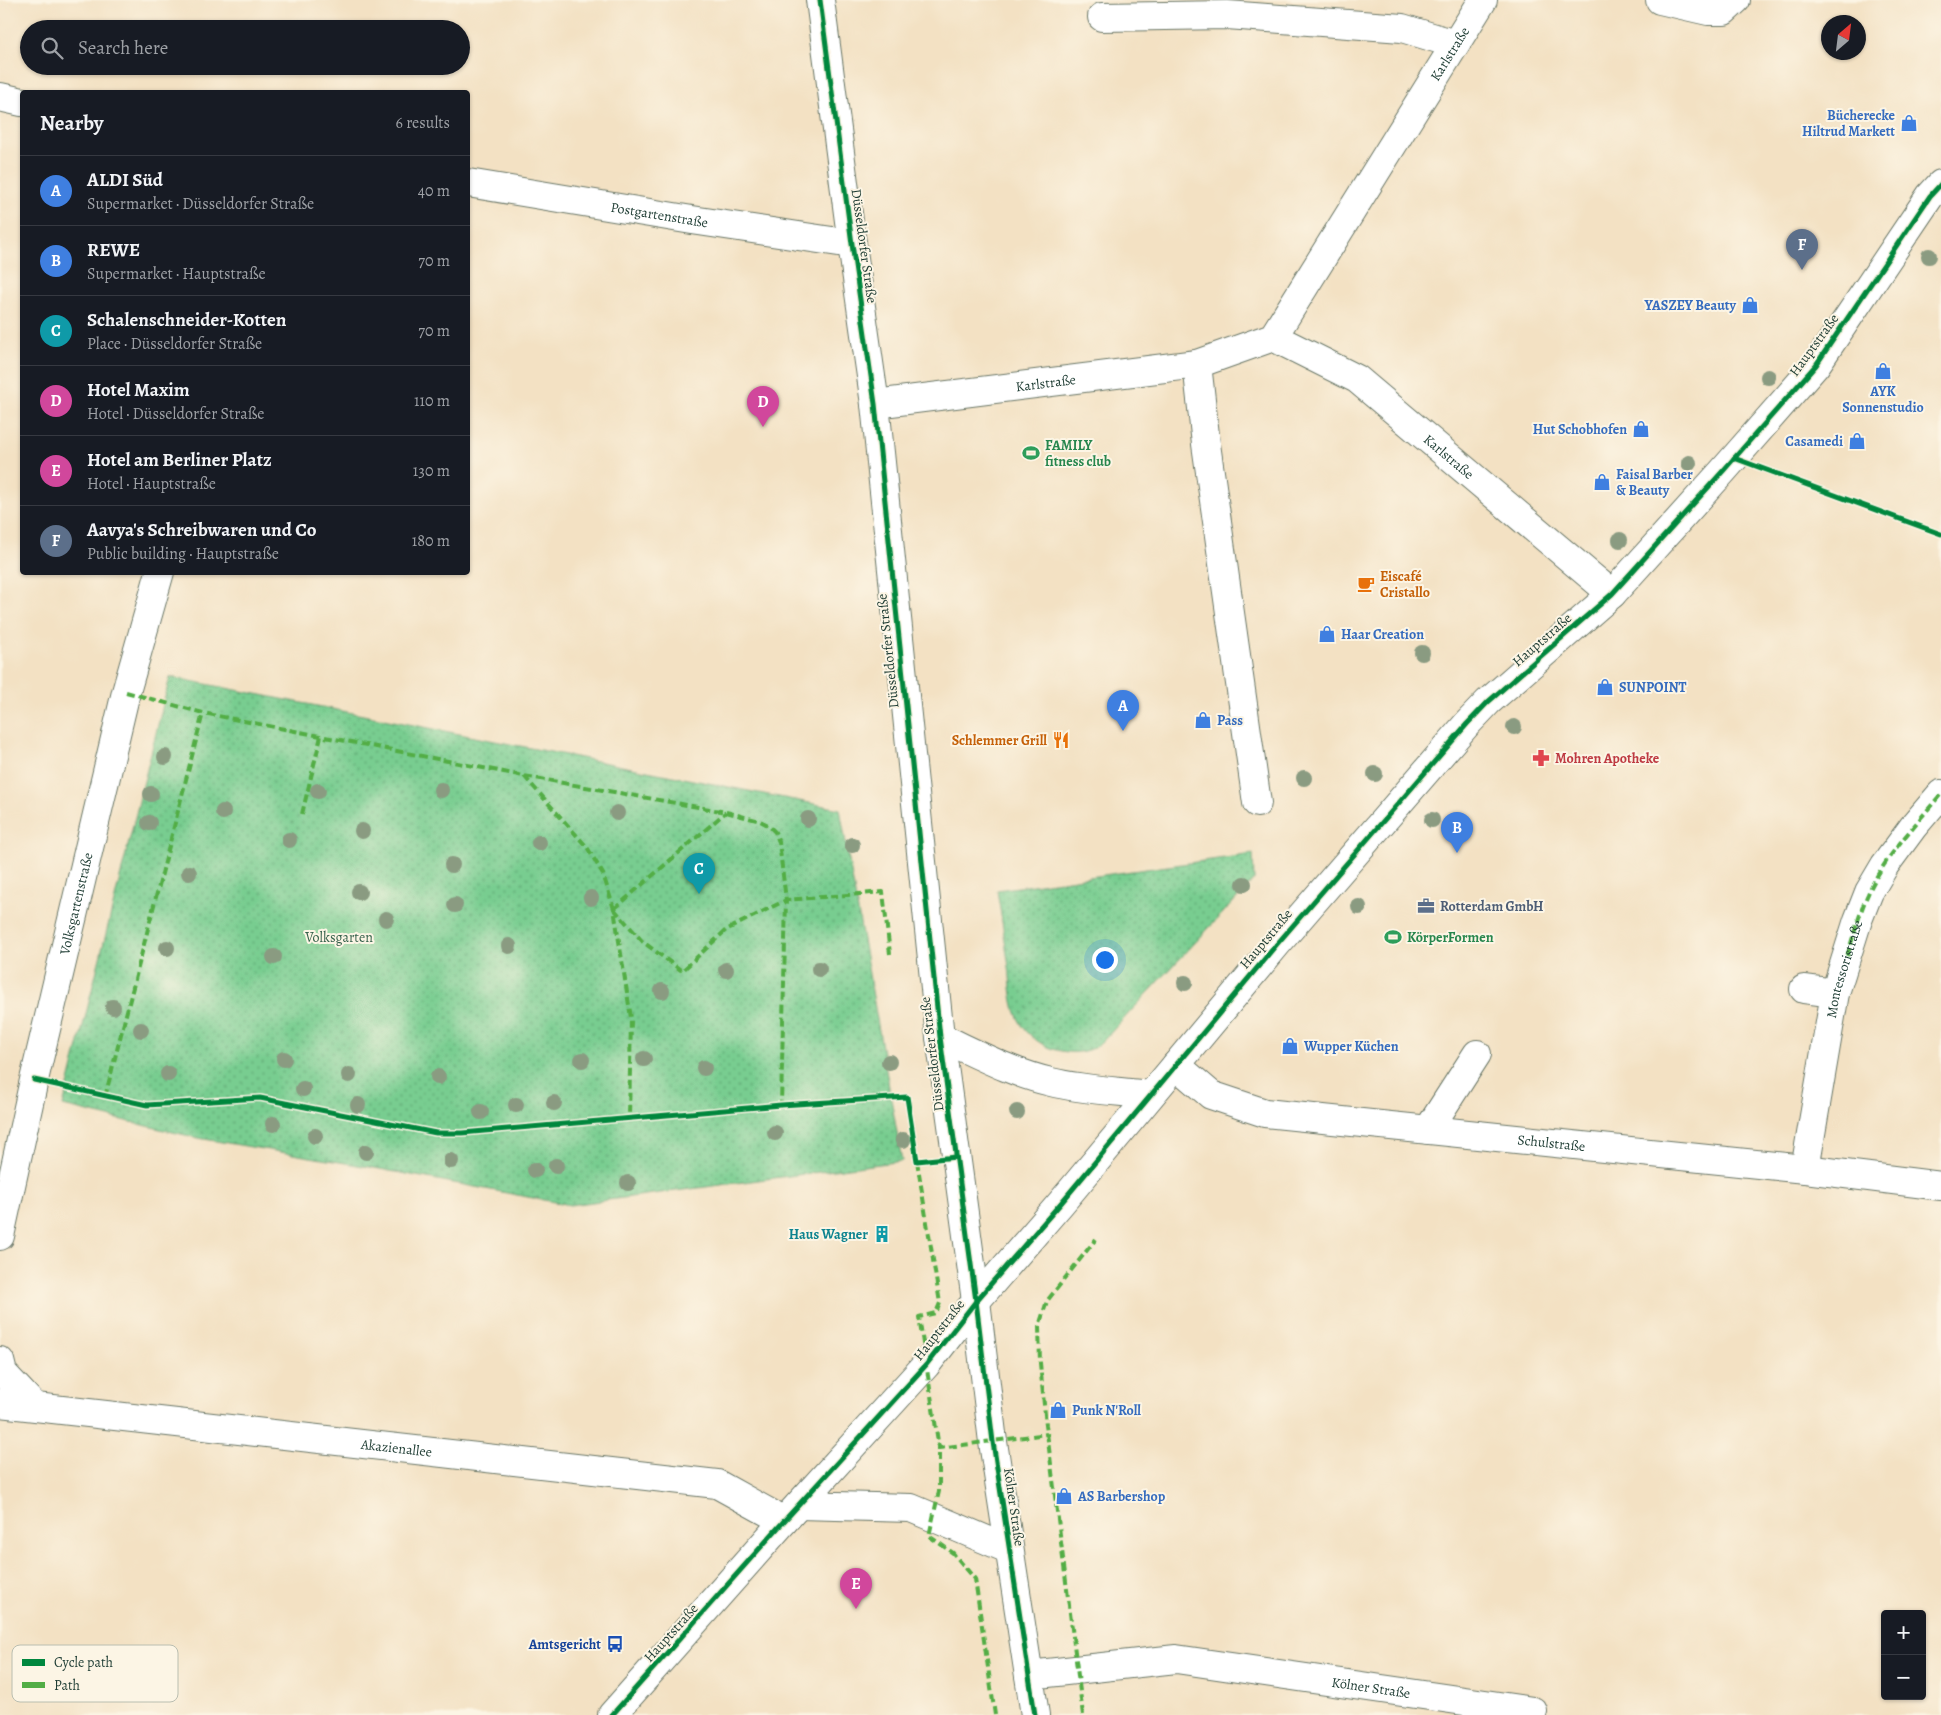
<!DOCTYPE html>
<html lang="en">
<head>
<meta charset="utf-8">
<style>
	body { margin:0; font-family:Alegreya,serif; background:#242831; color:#f1f3f6 }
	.controls { position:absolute; right:15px; bottom:15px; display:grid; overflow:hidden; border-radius:5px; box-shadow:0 1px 4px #0004 }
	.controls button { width:45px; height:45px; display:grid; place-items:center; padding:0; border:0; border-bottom:1px solid #363941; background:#171b24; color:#f1f3f6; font:25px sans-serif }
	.compass { position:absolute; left:1821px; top:15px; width:45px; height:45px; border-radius:50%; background:#171b24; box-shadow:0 1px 4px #0004; rotate:28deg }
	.you { position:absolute; left:1104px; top:959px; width:18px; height:18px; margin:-12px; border:4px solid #fff; border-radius:50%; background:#1a73e8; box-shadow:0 0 0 8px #1a73e833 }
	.badge { display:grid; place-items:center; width:32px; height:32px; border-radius:50%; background:#ea580c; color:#fff; font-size:16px; font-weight:700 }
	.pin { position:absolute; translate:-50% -41px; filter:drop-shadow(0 1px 2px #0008) }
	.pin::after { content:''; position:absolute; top:26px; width:18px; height:15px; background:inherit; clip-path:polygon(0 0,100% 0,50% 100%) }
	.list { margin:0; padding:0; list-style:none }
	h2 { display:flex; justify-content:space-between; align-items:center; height:65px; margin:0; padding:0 20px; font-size:21px }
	h2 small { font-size:16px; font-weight:400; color:#9ea1a6 }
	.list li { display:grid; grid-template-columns:32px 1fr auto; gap:15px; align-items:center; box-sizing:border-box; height:70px; padding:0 20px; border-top:1px solid #363941 }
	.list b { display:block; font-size:19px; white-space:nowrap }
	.list p { margin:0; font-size:16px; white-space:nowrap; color:#9ea1a6 }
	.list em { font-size:16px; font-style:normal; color:#9ea1a6 }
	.icon { flex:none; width:28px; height:28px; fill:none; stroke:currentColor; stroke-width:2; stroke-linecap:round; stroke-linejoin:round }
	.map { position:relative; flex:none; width:1941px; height:1715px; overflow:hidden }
	.search { position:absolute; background:#171b24; box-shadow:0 1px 4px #0004; left:20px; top:20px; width:450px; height:55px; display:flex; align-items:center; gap:12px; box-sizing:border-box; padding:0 18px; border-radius:28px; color:#9ea1a6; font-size:19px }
	.panel { position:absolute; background:#171b24; box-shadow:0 1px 4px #0004; left:20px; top:90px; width:450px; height:485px; border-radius:5px }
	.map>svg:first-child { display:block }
	.park { fill:url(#park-dots); stroke:#4c8562 }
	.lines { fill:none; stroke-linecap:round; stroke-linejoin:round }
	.minor-casing { stroke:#697666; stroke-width:30 }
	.major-casing { stroke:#697666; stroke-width:30 }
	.minor { stroke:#fff; stroke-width:28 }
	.major { stroke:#fff; stroke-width:28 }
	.quiet { stroke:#52ad45; stroke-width:4; stroke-dasharray:8 4; stroke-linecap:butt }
	.cycleway-casing { stroke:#fcf5e5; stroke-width:8 }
	.cycleway { stroke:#00873e; stroke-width:5 }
	.tree { fill:#8a9b81 }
	.labels { text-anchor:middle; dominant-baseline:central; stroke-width:4; stroke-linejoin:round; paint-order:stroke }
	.street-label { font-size:14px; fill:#1f3d34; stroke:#fcf5e5 }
	.shop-label { font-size:14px; font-weight:bold; fill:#366cbe; stroke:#fcf5e5; text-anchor:start }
	.leisure-label { font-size:14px; font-weight:bold; fill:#27864d; stroke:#fcf5e5; text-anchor:start }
	.food-label { font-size:14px; font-weight:bold; fill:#c56008; stroke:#fcf5e5; text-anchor:start }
	.health-label { font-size:14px; font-weight:bold; fill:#be3a42; stroke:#fcf5e5; text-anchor:start }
	.service-label { font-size:14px; font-weight:bold; fill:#4e5e75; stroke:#fcf5e5; text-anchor:start }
	.park-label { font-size:14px; fill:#35614b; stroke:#fcf5e5 }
	.culture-label { font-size:14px; font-weight:bold; fill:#0d838f; stroke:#fcf5e5; text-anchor:end }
	.transit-label { font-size:14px; font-weight:bold; fill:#164399; stroke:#fcf5e5; text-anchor:end }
	.key { fill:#fcf5e5; stroke:#babeb0; stroke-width:1 }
	.key-label { font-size:14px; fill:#1f3d34 }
</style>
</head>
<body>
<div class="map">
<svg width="1941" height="1715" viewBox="0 0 1941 1715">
	<defs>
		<pattern id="park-dots" width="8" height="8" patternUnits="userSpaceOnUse" patternTransform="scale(1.25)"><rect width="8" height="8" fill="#78cd90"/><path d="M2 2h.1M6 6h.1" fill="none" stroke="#62a876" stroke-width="1.8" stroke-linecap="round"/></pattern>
	</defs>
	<rect width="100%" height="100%" fill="#fcf5e5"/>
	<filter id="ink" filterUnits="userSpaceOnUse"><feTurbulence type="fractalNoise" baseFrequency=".02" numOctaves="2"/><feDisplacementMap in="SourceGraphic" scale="10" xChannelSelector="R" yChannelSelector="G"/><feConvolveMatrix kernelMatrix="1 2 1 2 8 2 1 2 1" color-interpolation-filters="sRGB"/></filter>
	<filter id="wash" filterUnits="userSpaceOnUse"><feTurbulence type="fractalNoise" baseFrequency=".0096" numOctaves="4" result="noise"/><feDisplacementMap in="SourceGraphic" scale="20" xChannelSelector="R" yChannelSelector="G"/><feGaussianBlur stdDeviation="1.12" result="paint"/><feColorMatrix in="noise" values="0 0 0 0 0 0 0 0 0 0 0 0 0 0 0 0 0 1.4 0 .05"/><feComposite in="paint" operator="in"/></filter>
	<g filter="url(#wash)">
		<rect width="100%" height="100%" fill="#f3e1c3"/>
		<!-- park -->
		<g class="park">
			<path d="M170 677 840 809 902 1161 570 1205 369 1167 198 1138 63 1106Z"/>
			<path d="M1253 854 1254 880 1101 1043C1089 1052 1076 1054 1061 1051 1044 1048 1027 1036 1019 1020 1011 1004 1011 984 1009 967 1005 941 1001 916 997 890Z"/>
		</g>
	</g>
	<g filter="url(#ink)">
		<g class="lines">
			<!-- minor casing -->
			<g class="minor-casing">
				<g id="minor">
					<path d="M1660 0 1708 11H1724L1736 0"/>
					<path d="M1102 17 1227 15 1402 28 1455 44"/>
					<path d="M0 97 22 102"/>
					<path id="s1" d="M468 183 692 220 852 244"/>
					<path id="s2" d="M1273 337 1357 379 1612 594"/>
					<path d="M1197 364 1206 444 1257 803"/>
					<path id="s3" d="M875 404 1197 364 1273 337 1483 0"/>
					<path d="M1804 989 1835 993"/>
					<path d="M940 1037C977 1054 1012 1073 1051 1082 1083 1090 1117 1091 1150 1095"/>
					<path id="s4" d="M1176 1065 1211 1095 1265 1113 1805 1169 1941 1186"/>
					<path d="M1428 1130 1477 1054"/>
					<path id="s5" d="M1805 1169 1835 993 1858 920 1869 892 1885 865 1913 827 1941 794"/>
					<path id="s6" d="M0 1236 34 1080 126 692 160 572"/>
					<path d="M0 1361 3 1373 34 1406"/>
					<path id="s7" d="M0 1403 717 1484 784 1521"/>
					<path d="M799 1505 911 1508 1008 1549"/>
					<path id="s8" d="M1029 1675 1176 1659 1533 1711"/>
					<path d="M612 1715 784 1521 926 1365 976 1301 1061 1203 1277 944 1467 724 1488 702 1612 594 1723 471 1816 365 1930 196 1941 184"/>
				</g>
			</g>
			<!-- major casing -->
			<g class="major-casing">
				<path id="major" d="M820 0 852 244 875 404 940 1037 976 1301 993 1442 1035 1715"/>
			</g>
			<!-- minor -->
			<use href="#minor" class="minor"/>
			<!-- major -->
			<use href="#major" class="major"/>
			<!-- quiet -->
			<g class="quiet">
				<path d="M126 692 203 713 524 776 726 812 760 821 768 825 775 832 779 842 786 900 781 1105"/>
				<path d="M524 776 587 847 603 874 614 909 631 1018 629 1118"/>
				<path d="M302 814 321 736"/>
				<path d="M614 909 643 942 682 971 726 930 786 900 883 892 890 954"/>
				<path d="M614 909 726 812"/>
				<path d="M1847 956C1854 935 1859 914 1868 894 1882 860 1917 823 1941 794"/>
				<path d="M105 1097 203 713"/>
				<path d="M917 1161 940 1303 936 1313 919 1317 939 1448"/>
				<path d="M995 1715 975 1579 953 1553 929 1536 939 1491V1448L1047 1434"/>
				<path d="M1083 1715 1046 1425 1040 1363 1039 1326 1047 1301 1096 1239"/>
			</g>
			<!-- cycleway casing -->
			<g class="cycleway-casing">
				<g id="cycleway">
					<path d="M820 0 852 244 875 404 940 1037 976 1301 993 1442 1035 1715"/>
					<path d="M1734 458 1941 534"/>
					<path d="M34 1080 147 1105 260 1098 436 1133H462L781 1105 907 1097 917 1161 956 1157"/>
					<path d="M612 1715 784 1521 926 1365 976 1301 1061 1203 1277 944 1467 724 1488 702 1612 594 1723 471 1816 365 1930 196 1941 184"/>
				</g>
			</g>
			<!-- cycleway -->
			<use href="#cycleway" class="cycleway"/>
		</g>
		<!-- trees -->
		<g class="tree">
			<circle cx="1929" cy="256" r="8"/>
			<circle cx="1768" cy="377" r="8"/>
			<circle cx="1689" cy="463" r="8"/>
			<circle cx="1620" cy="540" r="8"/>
			<circle cx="1422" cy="653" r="8"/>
			<circle cx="1514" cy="727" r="8"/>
			<circle cx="165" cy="757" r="8"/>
			<circle cx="1375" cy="774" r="8"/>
			<circle cx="1304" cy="778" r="8"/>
			<circle cx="441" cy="790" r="8"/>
			<circle cx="318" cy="791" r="8"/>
			<circle cx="151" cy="794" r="8"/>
			<circle cx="223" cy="812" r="8"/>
			<circle cx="617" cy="813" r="8"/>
			<circle cx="808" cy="819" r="8"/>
			<circle cx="1432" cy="820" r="8"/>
			<circle cx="149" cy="823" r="8"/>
			<circle cx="362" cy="831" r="8"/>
			<circle cx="289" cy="840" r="8"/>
			<circle cx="539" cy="843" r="8"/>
			<circle cx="852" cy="845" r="8"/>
			<circle cx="452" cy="865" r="8"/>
			<circle cx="189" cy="873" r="8"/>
			<circle cx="1244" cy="884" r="8"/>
			<circle cx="359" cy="892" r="8"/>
			<circle cx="591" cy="898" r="8"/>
			<circle cx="455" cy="905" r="8"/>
			<circle cx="1359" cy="907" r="8"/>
			<circle cx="386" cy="919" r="8"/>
			<circle cx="509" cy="946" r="8"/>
			<circle cx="167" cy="948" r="8"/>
			<circle cx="274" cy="957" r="8"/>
			<circle cx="819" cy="969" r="8"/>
			<circle cx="726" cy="970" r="8"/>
			<circle cx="1185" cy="983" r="8"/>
			<circle cx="662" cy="991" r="8"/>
			<circle cx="113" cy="1007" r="8"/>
			<circle cx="141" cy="1030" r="8"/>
			<circle cx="284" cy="1059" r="8"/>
			<circle cx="644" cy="1059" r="8"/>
			<circle cx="582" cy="1060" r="8"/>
			<circle cx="889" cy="1062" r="8"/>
			<circle cx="704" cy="1068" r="8"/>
			<circle cx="168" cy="1074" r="8"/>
			<circle cx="349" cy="1075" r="8"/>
			<circle cx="438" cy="1077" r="8"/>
			<circle cx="303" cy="1089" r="8"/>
			<circle cx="554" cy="1103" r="8"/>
			<circle cx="358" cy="1105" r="8"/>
			<circle cx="516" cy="1105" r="8"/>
			<circle cx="481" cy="1112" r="8"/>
			<circle cx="1017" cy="1112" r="8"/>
			<circle cx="273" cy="1124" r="8"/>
			<circle cx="775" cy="1133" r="8"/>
			<circle cx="315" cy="1136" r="8"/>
			<circle cx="903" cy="1140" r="8"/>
			<circle cx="366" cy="1152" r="8"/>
			<circle cx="451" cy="1161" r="8"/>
			<circle cx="556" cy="1166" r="8"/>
			<circle cx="535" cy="1170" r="8"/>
			<circle cx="628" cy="1183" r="8"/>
		</g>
	</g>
	<!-- icons -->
	<defs>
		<g id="shop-bare" transform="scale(1.35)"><path d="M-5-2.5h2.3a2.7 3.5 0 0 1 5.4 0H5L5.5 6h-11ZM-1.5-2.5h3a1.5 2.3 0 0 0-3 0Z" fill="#3f7fe0" stroke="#fcf5e5" stroke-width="2.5" paint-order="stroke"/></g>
		<g id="stadium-bare" transform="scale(1.35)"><path d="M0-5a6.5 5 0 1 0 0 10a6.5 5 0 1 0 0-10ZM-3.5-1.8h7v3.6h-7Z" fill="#2e9e5b" stroke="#fcf5e5" stroke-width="2.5" paint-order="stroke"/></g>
		<g id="cafe-bare" transform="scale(1.35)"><path d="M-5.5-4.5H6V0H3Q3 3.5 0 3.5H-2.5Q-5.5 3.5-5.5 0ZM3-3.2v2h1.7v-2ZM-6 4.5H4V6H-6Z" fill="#e8710a" stroke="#fcf5e5" stroke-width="2.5" paint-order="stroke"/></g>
		<g id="restaurant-bare" transform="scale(1.35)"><path d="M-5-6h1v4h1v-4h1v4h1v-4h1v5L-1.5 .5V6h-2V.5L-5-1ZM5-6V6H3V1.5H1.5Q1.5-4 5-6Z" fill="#e8710a" stroke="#fcf5e5" stroke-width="2.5" paint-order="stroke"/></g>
		<g id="pharmacy-bare" transform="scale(1.35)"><path d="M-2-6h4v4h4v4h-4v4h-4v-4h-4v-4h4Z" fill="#e0444e" stroke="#fcf5e5" stroke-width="2.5" paint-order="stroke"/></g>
		<g id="office-bare" transform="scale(1.35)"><path d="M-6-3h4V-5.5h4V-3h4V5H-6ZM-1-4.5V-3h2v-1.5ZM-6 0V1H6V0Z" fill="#5c6f8a" stroke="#fcf5e5" stroke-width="2.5" paint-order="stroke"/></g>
		<g id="building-bare" transform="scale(1.35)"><path d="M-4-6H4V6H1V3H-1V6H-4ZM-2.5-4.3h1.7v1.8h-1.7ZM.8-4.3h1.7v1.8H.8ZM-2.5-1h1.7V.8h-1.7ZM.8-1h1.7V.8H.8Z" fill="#0f9aa8" stroke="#fcf5e5" stroke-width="2.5" paint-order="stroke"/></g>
		<g id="bus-bare" transform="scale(1.35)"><path d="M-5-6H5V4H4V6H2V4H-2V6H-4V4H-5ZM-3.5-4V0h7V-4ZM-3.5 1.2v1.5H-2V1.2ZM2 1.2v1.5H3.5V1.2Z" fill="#1a4fb4" stroke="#fcf5e5" stroke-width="2.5" paint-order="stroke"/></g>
	</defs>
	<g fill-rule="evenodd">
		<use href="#shop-bare" x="1909" y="123"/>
		<use href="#shop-bare" x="1750" y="305"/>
		<use href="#shop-bare" x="1883" y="371"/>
		<use href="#shop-bare" x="1641" y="429"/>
		<use href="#shop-bare" x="1857" y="441"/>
		<use href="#stadium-bare" x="1031" y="453"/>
		<use href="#shop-bare" x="1602" y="482"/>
		<use href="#cafe-bare" x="1366" y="584"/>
		<use href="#shop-bare" x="1327" y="634"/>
		<use href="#shop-bare" x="1605" y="687"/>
		<use href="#shop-bare" x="1203" y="720"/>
		<use href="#restaurant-bare" x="1061" y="740"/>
		<use href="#pharmacy-bare" x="1541" y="758"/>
		<use href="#office-bare" x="1426" y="906"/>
		<use href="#stadium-bare" x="1393" y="937"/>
		<use href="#shop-bare" x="1290" y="1046"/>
		<use href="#building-bare" x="882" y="1234"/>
		<use href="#shop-bare" x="1058" y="1410"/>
		<use href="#shop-bare" x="1064" y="1496"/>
		<use href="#bus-bare" x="615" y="1644"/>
	</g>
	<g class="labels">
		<!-- street labels -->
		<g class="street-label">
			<text stroke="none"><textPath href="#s3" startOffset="739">Karlstraße</textPath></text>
			<text stroke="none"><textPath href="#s1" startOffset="194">Postgartenstraße</textPath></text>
			<text transform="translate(864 246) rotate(82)">Düsseldorfer Straße</text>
			<text transform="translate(1814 345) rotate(-54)">Hauptstraße</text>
			<text stroke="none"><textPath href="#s3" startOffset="172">Karlstraße</textPath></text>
			<text stroke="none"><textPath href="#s2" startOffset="214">Karlstraße</textPath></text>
			<text transform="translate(1542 640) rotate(-41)">Hauptstraße</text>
			<text transform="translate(888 651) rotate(-96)">Düsseldorfer Straße</text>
			<text stroke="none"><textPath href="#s6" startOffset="341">Volksgartenstraße</textPath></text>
			<text transform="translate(1266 939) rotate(-50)">Hauptstraße</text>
			<text stroke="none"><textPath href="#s5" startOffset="204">Montessoristraße</textPath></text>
			<text transform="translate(932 1054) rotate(-97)">Düsseldorfer Straße</text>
			<text stroke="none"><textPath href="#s4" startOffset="391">Schulstraße</textPath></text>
			<text transform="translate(939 1330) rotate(-52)">Hauptstraße</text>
			<text stroke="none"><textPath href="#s7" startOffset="399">Akazienallee</textPath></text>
			<text transform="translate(1014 1507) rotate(82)">Kölner Straße</text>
			<text transform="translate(671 1633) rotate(-48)">Hauptstraße</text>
			<text stroke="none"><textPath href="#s8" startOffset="345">Kölner Straße</textPath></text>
		</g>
		<!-- shop labels -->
		<g class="shop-label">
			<text x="1895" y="115" text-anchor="end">Bücherecke<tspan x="1895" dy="16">Hiltrud Markett</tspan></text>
			<text x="1736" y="305" text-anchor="end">YASZEY Beauty</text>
			<text x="1883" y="391" text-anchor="middle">AYK<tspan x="1883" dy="16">Sonnenstudio</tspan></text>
			<text x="1627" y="429" text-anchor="end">Hut Schobhofen</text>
			<text x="1843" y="441" text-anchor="end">Casamedi</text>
			<text x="1616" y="474">Faisal Barber<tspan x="1616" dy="16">&amp; Beauty</tspan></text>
			<text x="1341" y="634">Haar Creation</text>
			<text x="1619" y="687">SUNPOINT</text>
			<text x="1217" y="720">Pass</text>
			<text x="1304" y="1046">Wupper Küchen</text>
			<text x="1072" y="1410">Punk N'Roll</text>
			<text x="1078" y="1496">AS Barbershop</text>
		</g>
		<!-- leisure labels -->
		<g class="leisure-label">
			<text x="1045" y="445">FAMILY<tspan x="1045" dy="16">fitness club</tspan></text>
			<text x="1407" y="937">KörperFormen</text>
		</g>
		<!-- food labels -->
		<g class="food-label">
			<text x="1380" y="576">Eiscafé<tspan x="1380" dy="16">Cristallo</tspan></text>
			<text x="1047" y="740" text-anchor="end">Schlemmer Grill</text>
		</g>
		<!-- health labels -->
		<g class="health-label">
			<text x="1555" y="758">Mohren Apotheke</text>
		</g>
		<!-- service labels -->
		<g class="service-label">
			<text x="1440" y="906">Rotterdam GmbH</text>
		</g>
		<!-- park labels -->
		<g class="park-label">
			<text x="339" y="937">Volksgarten</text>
		</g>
		<!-- culture labels -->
		<g class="culture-label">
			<text x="868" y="1234">Haus Wagner</text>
		</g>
		<!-- transit labels -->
		<g class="transit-label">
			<text x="601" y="1644">Amtsgericht</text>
		</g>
	</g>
	<!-- legend -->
	<rect x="12" y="1645" width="166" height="57" rx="8" class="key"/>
	<rect x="22" y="1659" width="23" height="7" fill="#00873e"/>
	<rect x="22" y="1682" width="23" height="6" fill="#52ad45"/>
	<g class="key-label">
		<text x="54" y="1667">Cycle path</text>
		<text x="54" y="1690">Path</text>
	</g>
</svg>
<div class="controls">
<button>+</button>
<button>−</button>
</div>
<svg class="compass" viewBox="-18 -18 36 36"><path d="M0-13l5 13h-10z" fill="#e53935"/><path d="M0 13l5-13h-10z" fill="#9ea1a6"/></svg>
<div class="you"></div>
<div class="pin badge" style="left:1123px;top:731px;background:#3f7fe0">A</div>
<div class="pin badge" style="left:1457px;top:853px;background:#3f7fe0">B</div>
<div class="pin badge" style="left:699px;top:894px;background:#0f9aa8">C</div>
<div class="pin badge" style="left:763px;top:427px;background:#d1479c">D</div>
<div class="pin badge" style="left:856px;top:1609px;background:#d1479c">E</div>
<div class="pin badge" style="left:1802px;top:270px;background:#5c6f8a">F</div>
<div class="search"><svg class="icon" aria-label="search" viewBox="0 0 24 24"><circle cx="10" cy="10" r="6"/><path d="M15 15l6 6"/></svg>Search here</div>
<section class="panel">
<h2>Nearby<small>6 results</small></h2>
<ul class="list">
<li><span class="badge" style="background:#3f7fe0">A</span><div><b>ALDI Süd</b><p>Supermarket · Düsseldorfer Straße</p></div><em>40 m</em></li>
<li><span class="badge" style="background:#3f7fe0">B</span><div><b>REWE</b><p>Supermarket · Hauptstraße</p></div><em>70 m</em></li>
<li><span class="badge" style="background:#0f9aa8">C</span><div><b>Schalenschneider-Kotten</b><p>Place · Düsseldorfer Straße</p></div><em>70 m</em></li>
<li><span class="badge" style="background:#d1479c">D</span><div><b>Hotel Maxim</b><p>Hotel · Düsseldorfer Straße</p></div><em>110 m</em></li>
<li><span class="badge" style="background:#d1479c">E</span><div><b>Hotel am Berliner Platz</b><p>Hotel · Hauptstraße</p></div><em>130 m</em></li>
<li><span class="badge" style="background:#5c6f8a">F</span><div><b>Aavya's Schreibwaren und Co</b><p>Public building · Hauptstraße</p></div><em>180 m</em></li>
</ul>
</section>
</div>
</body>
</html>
